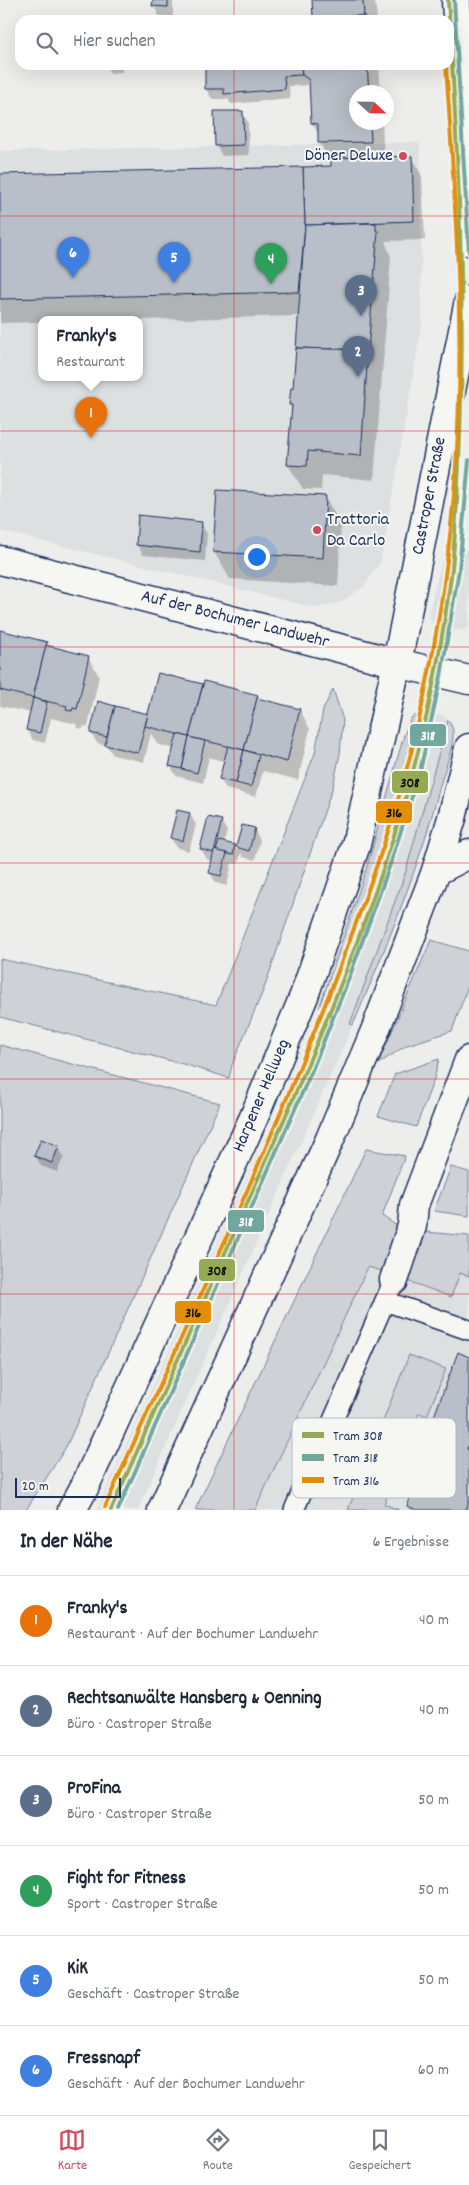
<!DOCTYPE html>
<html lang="de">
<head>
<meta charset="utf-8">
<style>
	body { margin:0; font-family:Dekko,sans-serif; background:#f2f2f3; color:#1f2937 }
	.compass { position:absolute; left:349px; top:85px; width:45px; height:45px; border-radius:50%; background:#fff; box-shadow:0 5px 20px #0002; rotate:112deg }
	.scale { position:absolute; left:15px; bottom:12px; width:106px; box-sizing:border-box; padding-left:5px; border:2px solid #1b2f5e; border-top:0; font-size:14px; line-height:18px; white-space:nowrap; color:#1b2f5e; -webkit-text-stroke:4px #f6f6f2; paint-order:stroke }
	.you { position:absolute; left:256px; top:556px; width:18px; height:18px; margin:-12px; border:4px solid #fff; border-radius:50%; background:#1a73e8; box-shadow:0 0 0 8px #1a73e833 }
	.badge { display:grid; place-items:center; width:32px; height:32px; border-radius:50%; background:#d1495b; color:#fff; font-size:16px; font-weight:700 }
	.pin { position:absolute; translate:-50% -41px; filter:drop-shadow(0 1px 2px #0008) }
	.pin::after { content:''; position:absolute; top:26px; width:18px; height:15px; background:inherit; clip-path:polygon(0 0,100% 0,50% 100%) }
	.popup { position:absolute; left:38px; top:316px; width:105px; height:65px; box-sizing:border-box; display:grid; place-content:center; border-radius:10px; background:#fff; filter:drop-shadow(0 1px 4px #0005); font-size:16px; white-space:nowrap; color:#747a83 }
	.popup b { font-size:19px; color:#1f2937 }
	.popup::after { content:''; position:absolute; left:50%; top:100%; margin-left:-10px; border:10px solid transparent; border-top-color:#fff }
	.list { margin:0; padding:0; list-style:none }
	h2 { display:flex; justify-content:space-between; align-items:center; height:65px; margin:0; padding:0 20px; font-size:21px }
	h2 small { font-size:16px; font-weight:400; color:#747a83 }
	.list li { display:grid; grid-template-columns:32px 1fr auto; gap:15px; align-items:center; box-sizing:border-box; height:90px; padding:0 20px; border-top:1px solid #e0e1e3 }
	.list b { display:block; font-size:19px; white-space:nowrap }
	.list p { margin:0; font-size:16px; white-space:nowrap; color:#747a83 }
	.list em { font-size:16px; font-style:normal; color:#747a83 }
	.icon { flex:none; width:28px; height:28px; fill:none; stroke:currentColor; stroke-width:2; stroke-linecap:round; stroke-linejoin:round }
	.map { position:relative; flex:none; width:469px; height:1510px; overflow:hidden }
	.search { position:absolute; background:#fff; box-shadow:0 5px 20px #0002; left:15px; right:15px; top:15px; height:55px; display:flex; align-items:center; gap:12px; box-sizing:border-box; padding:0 18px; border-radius:15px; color:#747a83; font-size:19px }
	.sheet { height:605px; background:#fff }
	nav { display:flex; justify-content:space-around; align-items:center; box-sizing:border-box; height:70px; border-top:1px solid #e0e1e3; background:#fff; font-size:14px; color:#747a83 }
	nav a { display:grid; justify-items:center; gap:2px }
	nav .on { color:#d1495b }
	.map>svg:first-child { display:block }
	.built { fill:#dde0e1; fill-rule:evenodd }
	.green { fill:#ced2d7; stroke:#74809a }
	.shadow { fill:#0003 }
	.building { fill:#b9bfc8; stroke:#1b2f5e }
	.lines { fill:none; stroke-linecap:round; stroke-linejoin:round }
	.service-casing { stroke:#1b2f5e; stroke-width:22 }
	.minor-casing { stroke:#1b2f5e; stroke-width:31 }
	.secondary-casing { stroke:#1b2f5e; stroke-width:31 }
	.service { stroke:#f6f6f2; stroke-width:19 }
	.minor { stroke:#f6f6f2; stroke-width:28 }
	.secondary { stroke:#f6f6f2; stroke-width:28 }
	.tram-1-casing { stroke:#f6f6f2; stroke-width:8 }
	.tram-2-casing { stroke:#f6f6f2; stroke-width:8 }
	.tram-3-casing { stroke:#f6f6f2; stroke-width:8 }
	.tram-1 { stroke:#95aa53; stroke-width:4 }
	.tram-2 { stroke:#72a7a0; stroke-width:4 }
	.tram-3 { stroke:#e28e07; stroke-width:4 }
	.grid { fill:none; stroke:#d62828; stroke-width:1; stroke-opacity:0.55 }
	.poi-dot { fill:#d1495b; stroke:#f6f6f2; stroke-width:2 }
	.labels { text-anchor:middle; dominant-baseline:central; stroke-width:4; stroke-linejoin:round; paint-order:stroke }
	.poi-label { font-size:18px; fill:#1b2f5e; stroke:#f6f6f2; text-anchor:end }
	.street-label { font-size:18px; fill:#1b2f5e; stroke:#f6f6f2 }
	.key { fill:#f6f6f2; stroke:#b4bac6; stroke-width:1 }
	.key-label { font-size:14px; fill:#1b2f5e }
	.line-badge { stroke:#f6f6f2; stroke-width:2 }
	.badge-label { font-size:14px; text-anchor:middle; font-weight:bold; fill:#fff }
	.pale-badge-label { font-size:14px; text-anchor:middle; font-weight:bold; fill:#111 }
</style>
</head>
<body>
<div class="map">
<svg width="469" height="1510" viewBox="0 0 469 1510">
	<rect width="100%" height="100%" fill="#edeeec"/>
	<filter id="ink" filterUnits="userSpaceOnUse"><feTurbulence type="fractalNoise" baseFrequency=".02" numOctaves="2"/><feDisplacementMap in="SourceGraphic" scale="10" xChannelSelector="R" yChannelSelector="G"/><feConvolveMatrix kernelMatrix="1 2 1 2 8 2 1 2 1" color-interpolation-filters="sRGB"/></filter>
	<g filter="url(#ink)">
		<!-- built -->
		<g class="built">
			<path d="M420 142 422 323 381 562 364 586 342 602 316 608 0 531V151ZM42 319H140V377H42Z"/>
			<path d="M448 546 469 550V627L463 630 452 631 435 626 430 619 429 611 445 548Z"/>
			<path d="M422 711 444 716 448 720 405 874 350 1023 353 1025 138 1510H97L272 1122 319 1008 322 1010 379 864 401 789 419 714Z"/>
			<path d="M368 1267 451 1297 460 1273 469 1276V1510H255Z"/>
		</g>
		<!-- green -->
		<g class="green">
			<path d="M333 689 343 720 340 754 333 786 265 986 232 1065 229 1078 183 1064 0 1017V959L216 1005 315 753 323 710Z"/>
			<path d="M419 714 401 789 379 864 322 1010 319 1008 366 870 404 735 411 718Z"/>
			<path d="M448 720C450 723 452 727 453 730 454 746 446 766 441 782 420 866 387 945 353 1025L350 1024 405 874Z"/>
			<path d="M431 940 469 951V983L452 1031 407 1045 378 1064Z"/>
			<path d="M0 1045 220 1103 66 1447 26 1510H0Z"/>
			<path d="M439 1059 434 1079 416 1127 378 1116 395 1074Z"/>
			<path d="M366 1149 405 1156 382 1216 400 1228 381 1271 368 1267 255 1510H195Z"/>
			<path d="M451 1167 469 1172V1216L434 1211Z"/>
			<path d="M426 1232 469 1236V1276L460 1273 451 1297 408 1281Z"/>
			<path d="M409 1355 446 1369 427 1416 419 1413 384 1504 399 1510H348Z"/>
		</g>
		<!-- shadow -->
		<g class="shadow">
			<path d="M154 0H173V17L159 16 154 6Z"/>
			<path d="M313 0H375L377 20H314Z"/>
			<path d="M106 65H122V72L110 73Z"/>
			<path d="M206 65H379L381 92H356V122H382L384 158 411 157 422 176 425 240 385 241 391 257 374 480 322 475 321 490 303 489 288 465 293 409 290 405 294 389 299 316 140 320 42 319V322L0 323V175L333 167 320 143 319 135 312 123 309 85 289 86 290 99 231 104 228 99H212L206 89Z"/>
			<path d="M242 112 248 122 249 155 222 156 216 145Z"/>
			<path d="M325 497 341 525 338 586 230 579 214 552Z"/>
			<path d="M201 523 207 534 205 561 143 555 137 545Z"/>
			<path d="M0 631 46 643 49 647 88 657 99 676 88 727 84 726 83 729 78 728 76 724 51 718 45 743 33 740 27 730 31 713 0 706Z"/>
			<path d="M159 674 257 696 260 700 300 710 310 729 298 780 263 771 256 797 226 789 220 779 225 762 209 757 203 783 176 776 170 765 174 749 157 744 151 733 144 762 113 755 107 746 97 743 91 733 99 703 147 715 148 717Z"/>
			<path d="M178 811 190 814 196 825 189 851 177 848 171 838Z"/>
			<path d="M221 821 227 831 224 843 234 846 237 850 243 827 254 829 260 840 255 860 243 857 241 853 238 864 232 863 227 886 216 883 210 873 214 861 207 859 201 849Z"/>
			<path d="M58 1147 64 1157 57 1172 41 1166 36 1156Z"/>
			<path d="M469 1358V1510H411L409 1506 439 1428 434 1419Z"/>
		</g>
		<!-- building -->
		<g class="building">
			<path d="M153 0H168V7L152 6Z"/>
			<path d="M312 0H363L364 16 313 17Z"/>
			<path d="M364 16V20H313V17Z"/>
			<path d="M205 65H301L302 75 284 76 285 89 224 94V89H205Z"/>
			<path d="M301 65H367L369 92H356V122H370L371 142 318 143V124L311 123 309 80 302 75Z"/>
			<path d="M214 111H243L244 145 215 146Z"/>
			<path d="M412 156 414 221 305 225 303 167 331 166V158Z"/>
			<path d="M303 167 305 225 299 292 0 299V174Z"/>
			<path d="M376 223V231H378L368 350 296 348 305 225Z"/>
			<path d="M296 348 368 350 361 456 308 451 307 466 287 465 292 405H289L291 388H293Z"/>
			<path d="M217 490 326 496 323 558 213 552Z"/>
			<path d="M138 515 202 522 200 552 136 545Z"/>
			<path d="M0 630 47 642 33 698 0 690Z"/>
			<path d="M46 645 89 656 77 709 73 708 72 711 66 710 67 706 33 698Z"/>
			<path d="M158 673 203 684 189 737 145 726Z"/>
			<path d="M204 681 258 695 244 750 189 737Z"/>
			<path d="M33 698 47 702 40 733 26 730Z"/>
			<path d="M257 698 300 709 287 762 244 750Z"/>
			<path d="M98 701 115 706 107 737 90 733Z"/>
			<path d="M115 706 148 714 138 753 105 745Z"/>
			<path d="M177 734 189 737 182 769 169 766Z"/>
			<path d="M189 737 205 741 197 773 182 769Z"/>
			<path d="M228 746 244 750 236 783 219 779Z"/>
			<path d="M244 750 259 755 251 787 236 783Z"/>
			<path d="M177 810 190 813 183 841 170 838Z"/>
			<path d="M208 817 222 820 214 853 200 849Z"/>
			<path d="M242 825 255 828 249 851 236 847Z"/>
			<path d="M219 841 235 845 233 855 216 851Z"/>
			<path d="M214 850 227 853 221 876 209 873Z"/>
			<path d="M41 1139 59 1146 52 1163 34 1156Z"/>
			<path d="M458 1352 469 1357V1444L467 1449 469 1450V1501L466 1510H417L407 1506 440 1422 433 1419Z"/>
		</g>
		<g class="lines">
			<!-- service casing -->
			<g class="service-casing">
				<g id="service">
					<path d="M385 1301 469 1330"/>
					<path d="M294 1510 394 1280"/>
				</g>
			</g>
			<!-- minor casing -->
			<g class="minor-casing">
				<g id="minor">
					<path d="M0 560 397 663"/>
					<path d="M436 871 469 854"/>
					<path d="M394 1280 412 1226 414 1205 469 1060"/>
				</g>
			</g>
			<!-- secondary casing -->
			<g class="secondary-casing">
				<g id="secondary">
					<path d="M456 0 469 241"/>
					<path d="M397 663 469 680"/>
					<path d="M72 1510 85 1486 254 1117 304 996 356 845 397 663 469 300"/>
					<path d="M162 1510 330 1139 375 1031 436 871 452 818 469 748"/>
				</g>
			</g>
			<!-- service -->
			<use href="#service" class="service"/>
			<!-- minor -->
			<use href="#minor" class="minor"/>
			<!-- secondary -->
			<use href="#secondary" class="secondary"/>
			<!-- tram-1 casing -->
			<g class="tram-1-casing">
				<path id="tram-1" d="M111 1510C157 1406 203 1303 249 1199 311 1060 373 918 413 771 431 705 443 637 452 569 469 381 461 189 448 0"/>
			</g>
			<!-- tram-2 casing -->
			<g class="tram-2-casing">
				<g id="tram-2">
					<path d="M454 0 469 252"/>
					<path d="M118 1510 310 1075 349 978 392 859 420 771 441 676 459 570 469 460"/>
				</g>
			</g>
			<!-- tram-3 casing -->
			<g class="tram-3-casing">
				<path id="tram-3" d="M105 1507C182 1335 263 1163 332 987 367 895 402 802 422 706 439 627 451 547 456 466 465 333 455 198 446 65"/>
			</g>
			<!-- tram-1 -->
			<use href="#tram-1" class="tram-1"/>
			<!-- tram-2 -->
			<use href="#tram-2" class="tram-2"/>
			<!-- tram-3 -->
			<use href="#tram-3" class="tram-3"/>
		</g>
	</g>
	<!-- grid -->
	<path class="grid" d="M234 0V20M234 65V1510M0 216H469M0 431H469M0 647H469M0 863H469M0 1079H469M0 1294H469"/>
	<!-- markers -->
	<g class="poi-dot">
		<circle cx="403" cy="156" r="5"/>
		<circle cx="317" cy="530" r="5"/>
	</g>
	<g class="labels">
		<!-- poi labels -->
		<g class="poi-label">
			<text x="393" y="156">Döner Deluxe</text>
			<text x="327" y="520" text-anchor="start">Trattoria<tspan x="327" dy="21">Da Carlo</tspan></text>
		</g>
		<!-- street labels -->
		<g class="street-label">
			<text transform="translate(430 496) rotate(-79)">Castroper Straße</text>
			<text transform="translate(235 620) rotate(14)">Auf der Bochumer Landwehr</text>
			<text transform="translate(262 1096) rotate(-67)">Harpener Hellweg</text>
		</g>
	</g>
	<!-- legend -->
	<rect x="292" y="1418" width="164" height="80" rx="8" class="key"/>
	<rect x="302" y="1432" width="22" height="6" fill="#95aa53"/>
	<rect x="302" y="1454" width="22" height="7" fill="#72a7a0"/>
	<rect x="302" y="1477" width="22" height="6" fill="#e28e07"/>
	<g class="key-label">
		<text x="333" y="1440">Tram 308</text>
		<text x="333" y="1462">Tram 318</text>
		<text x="333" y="1485">Tram 316</text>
	</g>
	<g class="line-badge">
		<rect x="409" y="723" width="38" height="24" rx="5" fill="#72a7a0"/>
		<rect x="391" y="770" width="38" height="24" rx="5" fill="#95aa53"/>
		<rect x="375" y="800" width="38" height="24" rx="5" fill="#e28e07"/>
		<rect x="227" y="1209" width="38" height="24" rx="5" fill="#72a7a0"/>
		<rect x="198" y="1258" width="38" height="24" rx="5" fill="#95aa53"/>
		<rect x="174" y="1300" width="38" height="24" rx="5" fill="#e28e07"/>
	</g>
	<g class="badge-label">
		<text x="428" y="740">318</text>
		<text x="246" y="1226">318</text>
	</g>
	<g class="pale-badge-label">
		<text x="410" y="787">308</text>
		<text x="394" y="817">316</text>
		<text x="217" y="1275">308</text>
		<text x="193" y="1317">316</text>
	</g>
</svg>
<svg class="compass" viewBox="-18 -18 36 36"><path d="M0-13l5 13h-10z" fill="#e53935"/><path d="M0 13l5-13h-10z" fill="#747a83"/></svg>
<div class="scale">20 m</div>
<div class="you"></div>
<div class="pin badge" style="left:91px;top:438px;background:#e8710a">1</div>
<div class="popup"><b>Franky's</b>Restaurant</div>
<div class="pin badge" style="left:358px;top:377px;background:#5c6f8a">2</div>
<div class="pin badge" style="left:361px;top:316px;background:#5c6f8a">3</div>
<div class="pin badge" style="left:271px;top:284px;background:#2e9e5b">4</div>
<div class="pin badge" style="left:174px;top:283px;background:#3f7fe0">5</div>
<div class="pin badge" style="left:73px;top:278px;background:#3f7fe0">6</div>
<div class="search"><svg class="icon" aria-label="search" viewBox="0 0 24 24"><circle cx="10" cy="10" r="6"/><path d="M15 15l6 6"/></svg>Hier suchen</div>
</div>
<section class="sheet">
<h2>In der Nähe<small>6 Ergebnisse</small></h2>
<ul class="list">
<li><span class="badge" style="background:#e8710a">1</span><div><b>Franky's</b><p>Restaurant · Auf der Bochumer Landwehr</p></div><em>40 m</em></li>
<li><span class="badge" style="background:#5c6f8a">2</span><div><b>Rechtsanwälte Hansberg &amp; Oenning</b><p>Büro · Castroper Straße</p></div><em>40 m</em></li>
<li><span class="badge" style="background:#5c6f8a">3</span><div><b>ProFina</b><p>Büro · Castroper Straße</p></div><em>50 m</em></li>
<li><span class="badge" style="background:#2e9e5b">4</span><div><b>Fight for Fitness</b><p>Sport · Castroper Straße</p></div><em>50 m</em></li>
<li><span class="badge" style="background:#3f7fe0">5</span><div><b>KiK</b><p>Geschäft · Castroper Straße</p></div><em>50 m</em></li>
<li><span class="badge" style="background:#3f7fe0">6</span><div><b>Fressnapf</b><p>Geschäft · Auf der Bochumer Landwehr</p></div><em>60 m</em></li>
</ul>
</section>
<nav>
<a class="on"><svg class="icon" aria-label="map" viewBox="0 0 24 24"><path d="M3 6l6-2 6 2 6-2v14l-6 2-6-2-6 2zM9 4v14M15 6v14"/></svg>Karte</a>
<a><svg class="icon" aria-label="directions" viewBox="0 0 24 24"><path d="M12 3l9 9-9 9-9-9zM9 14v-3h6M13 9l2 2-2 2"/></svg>Route</a>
<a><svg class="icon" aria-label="saved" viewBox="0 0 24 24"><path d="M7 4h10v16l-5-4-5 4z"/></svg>Gespeichert</a>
</nav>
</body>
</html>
